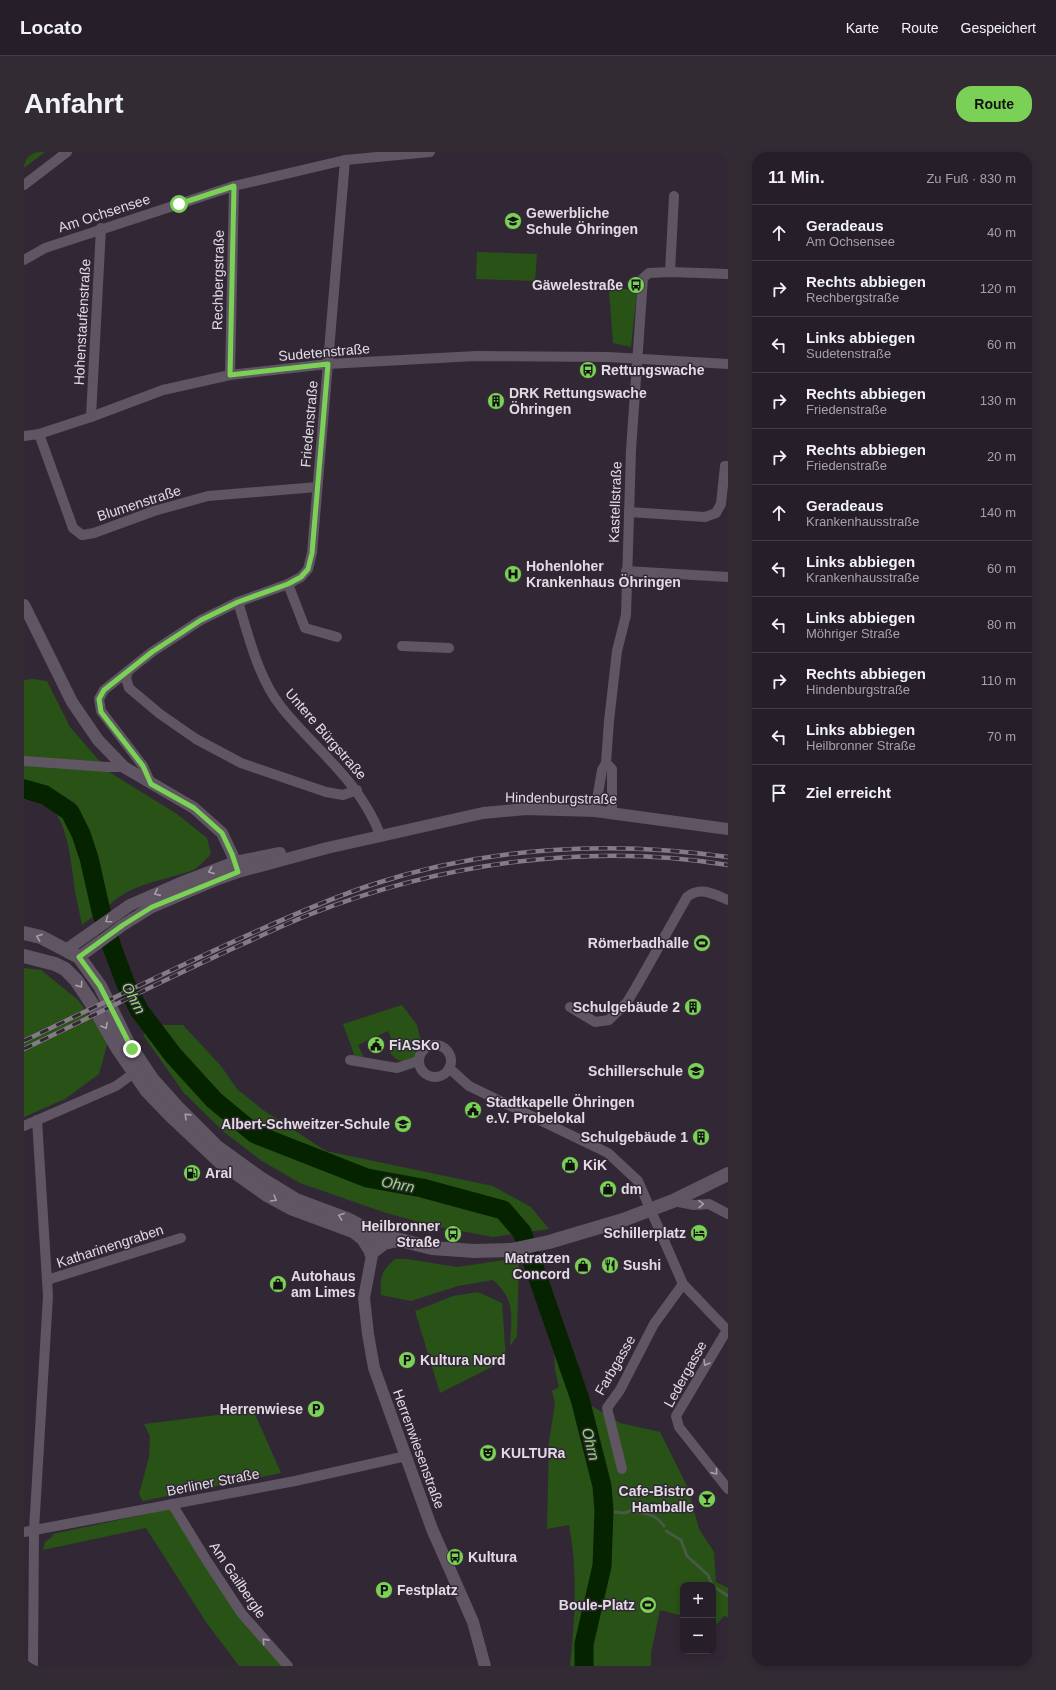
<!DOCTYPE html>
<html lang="de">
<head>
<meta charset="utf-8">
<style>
	body { margin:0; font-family:Helvetica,sans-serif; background:#322b34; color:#f1f3f6 }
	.controls { position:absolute; right:12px; bottom:12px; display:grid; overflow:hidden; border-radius:8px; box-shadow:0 2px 6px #0003 }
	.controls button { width:36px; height:36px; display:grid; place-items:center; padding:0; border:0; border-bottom:1px solid #423c45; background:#261e28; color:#f1f3f6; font:20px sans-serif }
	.stop { position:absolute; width:12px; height:12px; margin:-9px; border:3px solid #7ad156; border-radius:50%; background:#fff }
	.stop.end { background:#7ad156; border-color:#fff; box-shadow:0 1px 4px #0008 }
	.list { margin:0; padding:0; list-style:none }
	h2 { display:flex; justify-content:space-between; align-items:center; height:52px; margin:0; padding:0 16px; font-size:17px }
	h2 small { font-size:13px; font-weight:400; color:#a4a2a8 }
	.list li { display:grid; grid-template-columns:26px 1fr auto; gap:12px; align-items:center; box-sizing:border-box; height:56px; padding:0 16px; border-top:1px solid #423c45 }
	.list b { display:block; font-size:15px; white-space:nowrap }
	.list p { margin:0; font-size:13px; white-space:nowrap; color:#a4a2a8 }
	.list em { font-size:13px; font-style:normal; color:#a4a2a8 }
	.icon { flex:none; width:22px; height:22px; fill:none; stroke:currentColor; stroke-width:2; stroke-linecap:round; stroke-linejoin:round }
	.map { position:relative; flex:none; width:704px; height:1514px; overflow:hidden; border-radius:16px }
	header { display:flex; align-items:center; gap:24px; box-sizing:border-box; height:56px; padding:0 20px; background:#261e28; border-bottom:1px solid #423c45 }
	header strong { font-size:19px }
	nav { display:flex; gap:22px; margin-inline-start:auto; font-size:14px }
	.intro { display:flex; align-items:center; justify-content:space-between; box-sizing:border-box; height:96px; padding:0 24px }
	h1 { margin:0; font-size:28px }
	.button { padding:10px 18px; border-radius:16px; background:#7ad156; color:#111; font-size:14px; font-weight:700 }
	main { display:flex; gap:24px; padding:0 24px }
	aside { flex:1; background:#261e28; border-radius:16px; box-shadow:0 2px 6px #0003 }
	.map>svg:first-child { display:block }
	.green { fill:#285216 }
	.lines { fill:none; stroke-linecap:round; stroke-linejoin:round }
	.stream { stroke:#485a44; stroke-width:3 }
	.river { stroke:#062300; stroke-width:19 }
	.minor { stroke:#605563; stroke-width:10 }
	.tertiary { stroke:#605563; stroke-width:12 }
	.secondary { stroke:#605563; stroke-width:14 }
	.rail-casing { stroke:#847b86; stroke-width:4.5 }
	.rail { stroke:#322835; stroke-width:3; stroke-dasharray:9; stroke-linecap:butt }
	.oneway { stroke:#a89faa }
	.route { stroke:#7ad156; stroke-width:5 }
	.labels { text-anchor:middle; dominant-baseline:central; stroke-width:3; stroke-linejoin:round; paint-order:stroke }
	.street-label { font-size:14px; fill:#e2dbe4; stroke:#322835 }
	.poi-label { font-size:14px; font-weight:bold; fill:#e2dbe4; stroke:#322835; text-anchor:start }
	.water-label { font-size:15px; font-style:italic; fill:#94e077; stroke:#322835 }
</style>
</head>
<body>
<header>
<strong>Locato</strong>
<nav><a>Karte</a><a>Route</a><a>Gespeichert</a></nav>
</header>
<div class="intro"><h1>Anfahrt</h1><a class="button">Route</a></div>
<main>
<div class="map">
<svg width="704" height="1514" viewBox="0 0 704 1514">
	<rect width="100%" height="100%" fill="#322835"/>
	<!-- green -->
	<g class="green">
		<path d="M4 0H21L0 16V3Z"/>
		<path d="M453 100 513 102 511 129 452 127Z"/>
		<path d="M589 135 613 139 607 195 589 191 585 138Z"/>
		<path d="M9 527 23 529 46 575 85 620 153 662 183 686 187 702C182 707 175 715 169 718 140 729 102 732 82 757L51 651 24 634 0 632V528Z"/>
		<path d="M0 642 9 643 30 650 44 662 73 761 58 773C56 762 53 751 51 739 48 718 44 665 24 654 17 650 7 648 0 648Z"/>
		<path d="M0 816 17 818 54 848 84 889 75 922 41 947 0 965Z"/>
		<path d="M378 853 393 873 399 898 395 903 394 909C381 910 371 911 365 898L373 892H370L364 879 334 893 340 906 326 908 330 902 319 872Z"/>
		<path d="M132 873H159L197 914 213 937 239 958 302 999 469 1034 507 1055 525 1077 469 1085 410 1074 362 1061 276 1031 238 1009 200 980 160 941 119 883Z"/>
		<path d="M495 1106 493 1184 486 1194C487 1166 493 1149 469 1128L434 1134 387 1149 357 1143C356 1124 357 1120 371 1107H383L433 1115Z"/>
		<path d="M454 1140 478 1151 482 1208 416 1241 391 1159 429 1144Z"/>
		<path d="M542 1193 563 1251 596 1271 636 1280 664 1336 675 1377 690 1400 692 1430 704 1436V1465L700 1464 692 1473H689V1433H659V1464L636 1458 627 1501V1514H546C551 1468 554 1419 545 1373L523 1377 525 1290 531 1251 528 1239 535 1235 531 1218 530 1194Z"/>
		<path d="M225 1259 231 1262 257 1321 119 1349 115 1342 125 1305 126 1284 120 1272Z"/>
		<path d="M146 1357 260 1514H215L182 1470 122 1376 19 1398 21 1390 29 1384V1382Z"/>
	</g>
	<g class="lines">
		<!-- stream -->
		<g class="stream">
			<path d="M580 1359 600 1361 606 1359"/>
			<path d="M614 1360C626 1362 633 1364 640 1374"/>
			<path d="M642 1379 657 1388 663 1404 684 1423 688 1433"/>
			<path d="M689 1434 704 1444"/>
		</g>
		<!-- river -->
		<path class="river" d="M0 637 21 643 46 660 57 682 65 706 77 759 88 795 101 830 115 858 149 903 190 948 231 982 343 1026 398 1036 479 1058 498 1080 556 1247 578 1334 580 1359 578 1414 560 1492V1514"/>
		<!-- minor -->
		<g class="minor">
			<path d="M0 33 43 0"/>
			<path d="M0 108 21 96 210 34 321 8 406 0"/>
			<path d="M646 120 650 44"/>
			<path d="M206 223 210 34"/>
			<path d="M67 265 77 76"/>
			<path d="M15 282 49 376 58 383 70 381 130 359 184 344 293 335"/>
			<path d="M0 284 15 282 67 265 139 238 206 223 304 212 452 204 584 205 704 212"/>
			<path d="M605 360 681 365 692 361 697 352 701 314H704"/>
			<path d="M602 419 704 425"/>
			<path d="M264 432 281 476 313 485"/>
			<path d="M214 450C225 485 234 526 258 556 293 599 337 630 357 685"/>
			<path d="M378 494 425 496"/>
			<path d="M104 519 102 526 105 536 136 562 172 587 217 611 302 640 319 643 333 638"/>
			<path d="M0 609 83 615H100"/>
			<path d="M582 611 588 617V661"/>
			<path d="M127 632 119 614 77 559 75 547 80 538 128 500 177 468 214 450 264 432 277 425 284 417 288 401 321 8"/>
			<path d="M571 659 578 618 582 611 585 569 593 499 602 463 607 298 619 126 625 121 646 120 704 122"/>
			<path d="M546 855 571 870 585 868 603 850 611 837 663 745C676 734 690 742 704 748"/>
			<circle cx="411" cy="909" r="16"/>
			<path d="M326 908 373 916 394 909"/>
			<path d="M425 916 445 934 584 1001 614 1029 659 1132 704 1179"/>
			<path d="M0 974 92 934 110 921"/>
			<path d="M649 1049 670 1053 685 1052 704 1062"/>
			<path d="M23 1128 157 1086"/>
			<path d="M703 1178 652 1264 655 1275 704 1337"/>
			<path d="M598 1317 583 1256 596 1238 630 1172 659 1132"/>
			<path d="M148 1352 183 1409 218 1462 264 1514"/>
			<path d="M0 1380 271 1329 382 1304"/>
			<path d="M9 1514 10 1378 24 1144 13 968"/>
		</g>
		<!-- tertiary -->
		<g class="tertiary">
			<path d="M0 453 48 550 74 588 100 615 170 656 198 681 208 702 214 720"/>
			<path d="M42 798 106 753 161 729 211 710 256 701"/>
			<path d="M55 805 99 773 128 755 194 727 214 720 303 696 459 661 502 657 571 659 704 677"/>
			<path d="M326 1078 338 1087 347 1101"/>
			<path d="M352 1082 340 1146 344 1182 350 1216 408 1377 449 1470 461 1514"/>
		</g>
		<!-- secondary -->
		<g class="secondary">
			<path d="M0 781 17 785 55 805 76 834 104 891 128 927 153 955 193 995 236 1026 272 1048 323 1067 342 1077"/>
			<path d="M0 804 31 812 41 817 52 828 68 852 94 897 123 939 146 963 195 1009 243 1043 269 1057 326 1078 352 1082 408 1096 450 1099 487 1098 525 1090 599 1068 649 1049 704 1022"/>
			<path d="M347 1101 360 1091 374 1088"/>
		</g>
		<!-- rail casing -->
		<g class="rail-casing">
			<g id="rail">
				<path d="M0 889C77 852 154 814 233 779 271 762 310 745 350 732 464 695 586 688 704 705"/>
				<path d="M0 897C73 862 145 825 219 792 241 782 264 771 287 762 418 711 565 690 704 713"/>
			</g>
		</g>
		<!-- rail -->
		<use href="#rail" class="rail"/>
	</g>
	<!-- one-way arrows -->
	<defs><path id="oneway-chevron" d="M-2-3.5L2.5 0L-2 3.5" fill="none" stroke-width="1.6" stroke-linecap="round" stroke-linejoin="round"/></defs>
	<g class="oneway">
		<use href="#oneway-chevron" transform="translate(187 719) rotate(159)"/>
		<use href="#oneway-chevron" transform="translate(133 741) rotate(156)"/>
		<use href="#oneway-chevron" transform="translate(84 768) rotate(145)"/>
		<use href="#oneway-chevron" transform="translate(15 785) rotate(-160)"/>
		<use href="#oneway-chevron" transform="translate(56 833) rotate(55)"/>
		<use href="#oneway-chevron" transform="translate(81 874) rotate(61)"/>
		<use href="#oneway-chevron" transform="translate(163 964) rotate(-136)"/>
		<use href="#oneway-chevron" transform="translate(250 1047) rotate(30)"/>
		<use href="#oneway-chevron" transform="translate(677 1052) rotate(-1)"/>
		<use href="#oneway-chevron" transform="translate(317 1064) rotate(-160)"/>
		<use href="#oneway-chevron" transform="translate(682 1211) rotate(121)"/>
		<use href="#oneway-chevron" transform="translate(691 1320) rotate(51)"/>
		<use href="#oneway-chevron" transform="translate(241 1489) rotate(-132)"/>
	</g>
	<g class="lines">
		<!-- route -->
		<path class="route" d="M108 897 76 834 55 805 99 773 128 755 214 720 208 702 198 681 170 656 127 632 119 614 77 560 75 547 80 538 128 500 177 468 214 450 264 432 277 425 284 417 288 401 304 212 206 223 210 34 155 52"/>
	</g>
	<!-- icons -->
	<defs>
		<g id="school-disc" transform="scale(0.9)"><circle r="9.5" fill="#7ad156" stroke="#322835"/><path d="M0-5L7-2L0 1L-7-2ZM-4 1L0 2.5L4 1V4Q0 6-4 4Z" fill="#111"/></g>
		<g id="bus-disc" transform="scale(0.9)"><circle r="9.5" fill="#7ad156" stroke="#322835"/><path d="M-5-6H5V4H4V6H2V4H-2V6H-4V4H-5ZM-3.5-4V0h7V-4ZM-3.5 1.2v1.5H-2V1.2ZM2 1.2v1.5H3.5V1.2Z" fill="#111"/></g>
		<g id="building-disc" transform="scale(0.9)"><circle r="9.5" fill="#7ad156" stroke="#322835"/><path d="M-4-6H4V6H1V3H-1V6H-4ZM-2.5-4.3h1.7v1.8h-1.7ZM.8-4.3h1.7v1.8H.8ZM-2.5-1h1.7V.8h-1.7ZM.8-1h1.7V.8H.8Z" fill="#111"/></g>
		<g id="hospital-disc" transform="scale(0.9)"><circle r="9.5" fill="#7ad156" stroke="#322835"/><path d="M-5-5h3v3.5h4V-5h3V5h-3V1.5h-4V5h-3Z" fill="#111"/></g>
		<g id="stadium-disc" transform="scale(0.9)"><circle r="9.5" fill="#7ad156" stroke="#322835"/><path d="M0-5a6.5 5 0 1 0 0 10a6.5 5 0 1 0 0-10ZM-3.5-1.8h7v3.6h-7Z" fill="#111"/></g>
		<g id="civic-disc" transform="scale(0.9)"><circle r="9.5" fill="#7ad156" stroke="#322835"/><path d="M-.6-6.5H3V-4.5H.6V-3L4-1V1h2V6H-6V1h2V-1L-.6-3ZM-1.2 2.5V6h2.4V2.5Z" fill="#111"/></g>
		<g id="shop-disc" transform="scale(0.9)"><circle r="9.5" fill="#7ad156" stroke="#322835"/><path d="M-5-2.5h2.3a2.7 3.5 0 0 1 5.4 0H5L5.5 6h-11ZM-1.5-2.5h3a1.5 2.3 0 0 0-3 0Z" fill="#111"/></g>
		<g id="fuel-disc" transform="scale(0.9)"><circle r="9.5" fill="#7ad156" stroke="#322835"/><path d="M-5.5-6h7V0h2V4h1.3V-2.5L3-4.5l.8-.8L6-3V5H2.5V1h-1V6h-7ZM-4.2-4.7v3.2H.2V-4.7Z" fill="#111"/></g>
		<g id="hotel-disc" transform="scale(0.9)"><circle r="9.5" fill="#7ad156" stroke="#322835"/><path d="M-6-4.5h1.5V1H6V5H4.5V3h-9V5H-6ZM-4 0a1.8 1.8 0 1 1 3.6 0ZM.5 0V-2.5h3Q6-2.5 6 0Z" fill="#111"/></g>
		<g id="restaurant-disc" transform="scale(0.9)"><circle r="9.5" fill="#7ad156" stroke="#322835"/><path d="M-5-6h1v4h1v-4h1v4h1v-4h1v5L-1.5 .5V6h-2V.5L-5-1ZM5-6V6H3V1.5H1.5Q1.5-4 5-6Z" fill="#111"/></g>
		<g id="parking-disc" transform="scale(0.9)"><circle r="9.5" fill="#7ad156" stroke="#322835"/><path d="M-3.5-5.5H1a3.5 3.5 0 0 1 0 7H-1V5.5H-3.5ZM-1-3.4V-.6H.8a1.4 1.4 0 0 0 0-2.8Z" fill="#111"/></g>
		<g id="theatre-disc" transform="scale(0.9)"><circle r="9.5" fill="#7ad156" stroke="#322835"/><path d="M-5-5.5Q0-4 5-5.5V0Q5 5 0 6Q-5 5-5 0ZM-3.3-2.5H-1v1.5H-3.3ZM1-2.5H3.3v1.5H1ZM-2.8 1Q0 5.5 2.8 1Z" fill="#111"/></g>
		<g id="bar-disc" transform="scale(0.9)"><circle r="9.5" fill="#7ad156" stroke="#322835"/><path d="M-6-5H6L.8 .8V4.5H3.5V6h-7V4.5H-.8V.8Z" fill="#111"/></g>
	</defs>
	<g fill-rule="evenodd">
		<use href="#school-disc" x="489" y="69"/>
		<use href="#bus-disc" x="612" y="133"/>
		<use href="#bus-disc" x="564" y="218"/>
		<use href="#building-disc" x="472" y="249"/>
		<use href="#hospital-disc" x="489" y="422"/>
		<use href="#stadium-disc" x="678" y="791"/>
		<use href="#building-disc" x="669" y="855"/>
		<use href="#civic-disc" x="352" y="893"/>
		<use href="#school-disc" x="672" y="919"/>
		<use href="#civic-disc" x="449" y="958"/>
		<use href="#school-disc" x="379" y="972"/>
		<use href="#building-disc" x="677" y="985"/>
		<use href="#shop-disc" x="546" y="1013"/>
		<use href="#fuel-disc" x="168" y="1021"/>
		<use href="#shop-disc" x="584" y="1037"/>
		<use href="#hotel-disc" x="675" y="1081"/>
		<use href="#bus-disc" x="429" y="1082"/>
		<use href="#restaurant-disc" x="586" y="1113"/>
		<use href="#shop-disc" x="559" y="1114"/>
		<use href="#shop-disc" x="254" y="1132"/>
		<use href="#parking-disc" x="383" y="1208"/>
		<use href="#parking-disc" x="292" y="1257"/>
		<use href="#theatre-disc" x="464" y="1301"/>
		<use href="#bar-disc" x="683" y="1347"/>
		<use href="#bus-disc" x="431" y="1405"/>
		<use href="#parking-disc" x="360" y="1438"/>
		<use href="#stadium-disc" x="624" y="1453"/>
	</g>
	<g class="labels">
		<!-- street labels -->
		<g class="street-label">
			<text transform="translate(80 61) rotate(-18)">Am Ochsensee</text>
			<text transform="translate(194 128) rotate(-89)">Rechbergstraße</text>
			<text transform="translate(58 170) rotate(-87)">Hohenstaufenstraße</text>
			<text transform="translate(300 200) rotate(-5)">Sudetenstraße</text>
			<text transform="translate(285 272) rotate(-85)">Friedenstraße</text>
			<text transform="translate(591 350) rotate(-88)">Kastellstraße</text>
			<text transform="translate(115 351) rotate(-18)">Blumenstraße</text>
			<text transform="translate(302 582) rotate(49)">Untere Bürgstraße</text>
			<text transform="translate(537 646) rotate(1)">Hindenburgstraße</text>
			<text transform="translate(86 1094) rotate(-18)">Katharinengraben</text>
			<text transform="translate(591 1213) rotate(-60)">Farbgasse</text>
			<text transform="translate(661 1222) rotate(-61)">Ledergasse</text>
			<text transform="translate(395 1297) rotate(70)">Herrenwiesenstraße</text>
			<text transform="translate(189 1330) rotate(-11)">Berliner Straße</text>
			<text transform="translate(214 1428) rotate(56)">Am Gailbergle</text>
		</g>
		<!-- poi labels -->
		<g class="poi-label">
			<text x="502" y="61">Gewerbliche<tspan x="502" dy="16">Schule Öhringen</tspan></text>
			<text x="599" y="133" text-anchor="end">Gäwelestraße</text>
			<text x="577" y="218">Rettungswache</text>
			<text x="485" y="241">DRK Rettungswache<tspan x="485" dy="16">Öhringen</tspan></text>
			<text x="502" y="414">Hohenloher<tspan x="502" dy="16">Krankenhaus Öhringen</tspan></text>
			<text x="665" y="791" text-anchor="end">Römerbadhalle</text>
			<text x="656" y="855" text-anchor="end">Schulgebäude 2</text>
			<text x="365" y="893">FiASKo</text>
			<text x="659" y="919" text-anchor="end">Schillerschule</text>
			<text x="462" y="950">Stadtkapelle Öhringen<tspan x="462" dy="16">e.V. Probelokal</tspan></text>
			<text x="366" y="972" text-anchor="end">Albert-Schweitzer-Schule</text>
			<text x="664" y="985" text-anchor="end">Schulgebäude 1</text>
			<text x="559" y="1013">KiK</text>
			<text x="181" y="1021">Aral</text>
			<text x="597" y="1037">dm</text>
			<text x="416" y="1074" text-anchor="end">Heilbronner<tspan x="416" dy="16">Straße</tspan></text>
			<text x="662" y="1081" text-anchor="end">Schillerplatz</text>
			<text x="546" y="1106" text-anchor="end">Matratzen<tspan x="546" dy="16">Concord</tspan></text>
			<text x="599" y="1113">Sushi</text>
			<text x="267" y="1124">Autohaus<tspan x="267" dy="16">am Limes</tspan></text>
			<text x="396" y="1208">Kultura Nord</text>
			<text x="279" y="1257" text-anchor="end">Herrenwiese</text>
			<text x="477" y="1301">KULTURa</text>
			<text x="670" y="1339" text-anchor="end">Cafe-Bistro<tspan x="670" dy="16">Hamballe</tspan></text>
			<text x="444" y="1405">Kultura</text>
			<text x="373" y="1438">Festplatz</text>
			<text x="611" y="1453" text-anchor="end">Boule-Platz</text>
		</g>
		<!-- water labels -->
		<g class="water-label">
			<text transform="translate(110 846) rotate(62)">Ohrn</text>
			<text transform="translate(374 1032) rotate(11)">Ohrn</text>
			<text transform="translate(567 1292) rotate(76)">Ohrn</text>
		</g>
	</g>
</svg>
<div class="controls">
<button>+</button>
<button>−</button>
</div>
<div class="stop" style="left:155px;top:52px"></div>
<div class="stop end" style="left:108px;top:897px"></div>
</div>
<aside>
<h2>11 Min.<small>Zu Fuß · 830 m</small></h2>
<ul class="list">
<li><svg class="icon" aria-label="ahead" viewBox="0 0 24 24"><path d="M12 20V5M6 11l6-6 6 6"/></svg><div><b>Geradeaus</b><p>Am Ochsensee</p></div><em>40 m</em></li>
<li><svg class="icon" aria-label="right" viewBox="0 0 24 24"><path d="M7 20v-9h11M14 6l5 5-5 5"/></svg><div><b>Rechts abbiegen</b><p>Rechbergstraße</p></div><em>120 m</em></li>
<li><svg class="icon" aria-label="left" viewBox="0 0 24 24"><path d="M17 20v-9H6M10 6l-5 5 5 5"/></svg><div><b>Links abbiegen</b><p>Sudetenstraße</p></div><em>60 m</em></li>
<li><svg class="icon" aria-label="right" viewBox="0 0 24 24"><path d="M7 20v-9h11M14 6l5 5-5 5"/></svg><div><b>Rechts abbiegen</b><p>Friedenstraße</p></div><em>130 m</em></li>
<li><svg class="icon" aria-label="right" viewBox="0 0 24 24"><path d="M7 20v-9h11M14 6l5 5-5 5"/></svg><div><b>Rechts abbiegen</b><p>Friedenstraße</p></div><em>20 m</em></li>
<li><svg class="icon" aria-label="ahead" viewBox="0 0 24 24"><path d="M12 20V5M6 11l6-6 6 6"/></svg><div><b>Geradeaus</b><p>Krankenhausstraße</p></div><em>140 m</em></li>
<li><svg class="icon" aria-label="left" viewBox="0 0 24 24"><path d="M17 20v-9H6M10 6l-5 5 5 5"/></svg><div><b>Links abbiegen</b><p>Krankenhausstraße</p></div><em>60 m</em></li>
<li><svg class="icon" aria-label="left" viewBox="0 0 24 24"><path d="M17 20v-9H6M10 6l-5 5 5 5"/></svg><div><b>Links abbiegen</b><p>Möhriger Straße</p></div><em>80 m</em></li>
<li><svg class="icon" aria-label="right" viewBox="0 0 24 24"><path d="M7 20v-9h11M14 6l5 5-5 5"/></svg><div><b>Rechts abbiegen</b><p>Hindenburgstraße</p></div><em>110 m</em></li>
<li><svg class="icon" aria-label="left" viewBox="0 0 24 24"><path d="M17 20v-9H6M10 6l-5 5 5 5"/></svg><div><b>Links abbiegen</b><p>Heilbronner Straße</p></div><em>70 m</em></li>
<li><svg class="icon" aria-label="arrive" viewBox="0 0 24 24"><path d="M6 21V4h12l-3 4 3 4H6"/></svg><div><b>Ziel erreicht</b></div></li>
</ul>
</aside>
</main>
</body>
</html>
